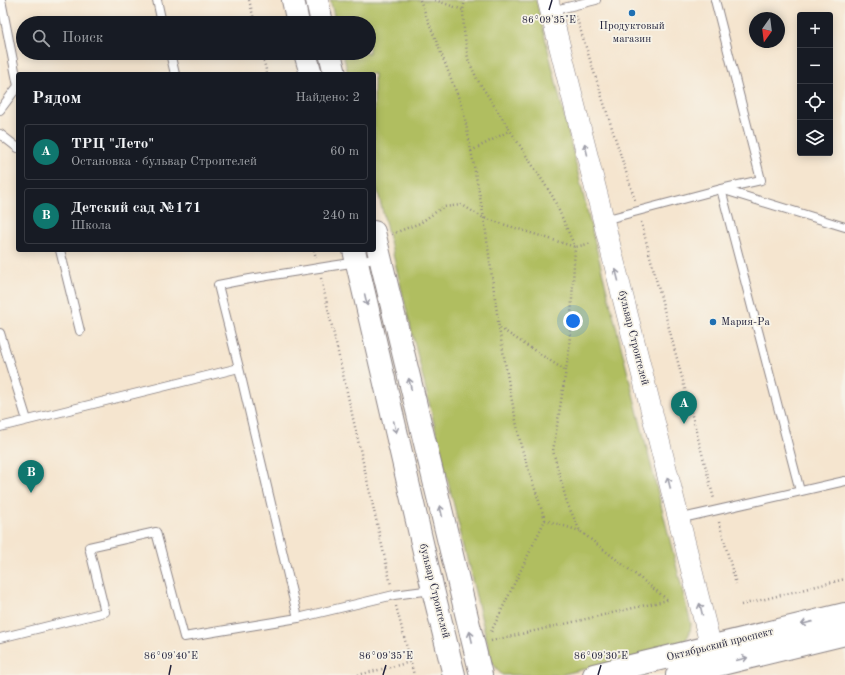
<!DOCTYPE html>
<html lang="ru">
<head>
<meta charset="utf-8">
<style>
	body { margin:0; font-family:"Old Standard TT",serif; background:#242831; color:#f1f3f6 }
	.controls { position:absolute; right:12px; top:12px; display:grid; overflow:hidden; border-radius:4px; box-shadow:0 2px 10px #0003 }
	.controls button { width:36px; height:36px; display:grid; place-items:center; padding:0; border:0; border-bottom:1px solid #363941; background:#171b24; color:#f1f3f6; font:20px sans-serif }
	.compass { position:absolute; left:749px; top:12px; width:36px; height:36px; border-radius:50%; background:#171b24; box-shadow:0 2px 10px #0003; rotate:194deg }
	.you { position:absolute; left:573px; top:321px; width:14px; height:14px; margin:-10px; border:3px solid #fff; border-radius:50%; background:#1a73e8; box-shadow:0 0 0 6px #1a73e833 }
	.badge { display:grid; place-items:center; width:26px; height:26px; border-radius:50%; background:#0f766e; color:#fff; font-size:13px; font-weight:700 }
	.pin { position:absolute; translate:-50% -33px; filter:drop-shadow(0 1px 2px #0008) }
	.pin::after { content:''; position:absolute; top:21px; width:14px; height:12px; background:inherit; clip-path:polygon(0 0,100% 0,50% 100%) }
	.list { margin:0; padding:0; list-style:none }
	h2 { display:flex; justify-content:space-between; align-items:center; height:52px; margin:0; padding:0 16px; font-size:17px }
	h2 small { font-size:13px; font-weight:400; color:#9ea1a6 }
	.list li { display:grid; grid-template-columns:26px 1fr auto; gap:12px; align-items:center; box-sizing:border-box; height:56px; margin:0 8px 8px; padding:0 8px; border:1px solid #363941; border-radius:4px }
	.list b { display:block; font-size:15px; white-space:nowrap }
	.list p { margin:0; font-size:13px; white-space:nowrap; color:#9ea1a6 }
	.list em { font-size:13px; font-style:normal; color:#9ea1a6 }
	.icon { flex:none; width:22px; height:22px; fill:none; stroke:currentColor; stroke-width:2; stroke-linecap:round; stroke-linejoin:round }
	.map { position:relative; flex:none; width:845px; height:675px; overflow:hidden }
	.search { position:absolute; background:#171b24; box-shadow:0 2px 10px #0003; left:16px; top:16px; width:360px; height:44px; display:flex; align-items:center; gap:10px; box-sizing:border-box; padding:0 14px; border-radius:22px; color:#9ea1a6; font-size:15px }
	.panel { position:absolute; background:#171b24; box-shadow:0 2px 10px #0003; left:16px; top:72px; width:360px; height:180px; border-radius:4px }
	.map>svg:first-child { display:block }
	.green { fill:#b0be60; stroke:#69704e }
	.lines { fill:none; stroke-linecap:round; stroke-linejoin:round }
	.service-casing { stroke:#8c8485; stroke-width:10 }
	.tertiary-casing { stroke:#8c8485; stroke-width:22 }
	.secondary-casing { stroke:#8c8485; stroke-width:24 }
	.path { stroke:#8c8485; stroke-width:2.5; stroke-dasharray:1 3; stroke-linecap:butt }
	.service { stroke:#fff; stroke-width:8 }
	.tertiary { stroke:#fff; stroke-width:21 }
	.secondary { stroke:#fff; stroke-width:22 }
	.oneway { stroke:#9c9ca7 }
	.ticks { fill:none; stroke:#22223b; stroke-width:1.5 }
	.poi-dot { fill:#1f6fb2; stroke:#f7f3e8; stroke-width:1.5 }
	.labels { text-anchor:middle; dominant-baseline:central; stroke-width:3.5; stroke-linejoin:round; paint-order:stroke }
	.poi-label { font-size:11px; fill:#22223b; stroke:#f7f3e8 }
	.street-label { font-size:11px; fill:#22223b; stroke:#f7f3e8 }
	.ticks-label { font-size:10px; text-anchor:middle; fill:#22223b; stroke:#f7f3e8; stroke-width:3.5; stroke-linejoin:round; paint-order:stroke }
</style>
</head>
<body>
<div class="map">
<svg width="845" height="675" viewBox="0 0 845 675">
	<rect width="100%" height="100%" fill="#f7f3e8"/>
	<filter id="ink" filterUnits="userSpaceOnUse"><feTurbulence type="fractalNoise" baseFrequency=".025" numOctaves="2"/><feDisplacementMap in="SourceGraphic" scale="8" xChannelSelector="R" yChannelSelector="G"/><feConvolveMatrix kernelMatrix="1 2 1 2 8 2 1 2 1" color-interpolation-filters="sRGB"/></filter>
	<filter id="wash" filterUnits="userSpaceOnUse"><feTurbulence type="fractalNoise" baseFrequency=".012" numOctaves="4" result="noise"/><feDisplacementMap in="SourceGraphic" scale="16" xChannelSelector="R" yChannelSelector="G"/><feGaussianBlur stdDeviation="0.9" result="paint"/><feColorMatrix in="noise" values="0 0 0 0 0 0 0 0 0 0 0 0 0 0 0 0 0 1.4 0 .05"/><feComposite in="paint" operator="in"/></filter>
	<g filter="url(#wash)">
		<rect width="100%" height="100%" fill="#f5e5cf"/>
		<!-- green -->
		<path class="green" d="M330 0H536L595 243 691 624C690 636 687 641 676 647L560 675H502L499 672 492 662 374 176V74H348L343 53H369V23H336Z"/>
	</g>
	<g filter="url(#ink)">
		<g class="lines">
			<!-- service casing -->
			<g class="service-casing">
				<g id="service">
					<path d="M157 0 162 23"/>
					<path d="M715 0 761 180 721 189 800 491"/>
					<path d="M551 11 596 0"/>
					<path d="M170 53 175 74"/>
					<path d="M0 110 18 86 1 0"/>
					<path d="M0 134 18 148"/>
					<path d="M604 220 721 189 845 227"/>
					<path d="M60 250 80 331"/>
					<path d="M379 258C326 268 271 274 218 285L239 368 298 618 394 595 432 590"/>
					<path d="M0 333 27 420"/>
					<path d="M0 427 239 368"/>
					<path d="M678 519 845 481"/>
					<path d="M0 638 105 612 89 547 156 532 184 637 298 618"/>
				</g>
			</g>
			<!-- tertiary casing -->
			<g class="tertiary-casing">
				<path id="tertiary" d="M548 0 711 647"/>
			</g>
			<!-- secondary casing -->
			<g class="secondary-casing">
				<g id="secondary">
					<path d="M293 0 298 23"/>
					<path d="M317 0 322 23"/>
					<path d="M305 53 311 74"/>
					<path d="M330 53 335 74"/>
					<path d="M374 232 481 675"/>
					<path d="M354 250 433 590 454 675"/>
					<path d="M594 675 845 614"/>
					<path d="M677 675 845 634"/>
				</g>
			</g>
			<!-- path -->
			<g class="path">
				<path d="M249 0 255 23"/>
				<path d="M420 0 463 109 484 218 499 328 510 391 521 446 545 520 490 634"/>
				<path d="M435 0 463 10"/>
				<path d="M465 0 463 10 464 31 468 59 477 79 553 197 575 247 569 351 553 451 567 503 580 531 668 600"/>
				<path d="M576 16 635 200"/>
				<path d="M262 53 267 74"/>
				<path d="M471 151 509 131"/>
				<path d="M641 222 714 499"/>
				<path d="M392 234 420 223 443 207 462 205 484 218 575 247 592 243"/>
				<path d="M314 250 316 258"/>
				<path d="M321 278 391 585"/>
				<path d="M500 328 566 371"/>
				<path d="M545 520 580 531"/>
				<path d="M719 522 736 584"/>
				<path d="M741 605 845 579"/>
				<path d="M396 606 414 675"/>
				<path d="M491 641 668 600"/>
				<path d="M358 675 411 662"/>
			</g>
			<!-- service -->
			<use href="#service" class="service"/>
			<!-- tertiary -->
			<use href="#tertiary" class="tertiary"/>
			<!-- secondary -->
			<use href="#secondary" class="secondary"/>
		</g>
		<!-- one-way arrows -->
		<defs><path id="oneway-shaft" d="M-6 0H5M1.5-3L5.5 0L1.5 3" fill="none" stroke-width="1.6" stroke-linecap="round" stroke-linejoin="round"/></defs>
		<g class="oneway">
			<use href="#oneway-shaft" transform="translate(586 149) rotate(-104)"/>
			<use href="#oneway-shaft" transform="translate(617 275) rotate(-104)"/>
			<use href="#oneway-shaft" transform="translate(366 300) rotate(77)"/>
			<use href="#oneway-shaft" transform="translate(410 384) rotate(-103)"/>
			<use href="#oneway-shaft" transform="translate(395 427) rotate(77)"/>
			<use href="#oneway-shaft" transform="translate(669 483) rotate(-104)"/>
			<use href="#oneway-shaft" transform="translate(441 511) rotate(-103)"/>
			<use href="#oneway-shaft" transform="translate(701 609) rotate(-104)"/>
			<use href="#oneway-shaft" transform="translate(807 623) rotate(166)"/>
			<use href="#oneway-shaft" transform="translate(471 637) rotate(-103)"/>
			<use href="#oneway-shaft" transform="translate(742 659) rotate(-14)"/>
		</g>
	</g>
	<!-- ticks -->
	<path class="ticks" d="M549 10 552 0M169 675 171 665M383 675 386 665M598 675 601 665"/>
	<!-- markers -->
	<g class="poi-dot">
		<circle cx="632" cy="13" r="4"/>
		<circle cx="713" cy="322" r="4"/>
	</g>
	<g class="labels">
		<!-- poi labels -->
		<g class="poi-label">
			<text x="632" y="26">Продуктовый<tspan x="632" dy="13">магазин</tspan></text>
			<text x="721" y="322" text-anchor="start">Мария-Ра</text>
		</g>
		<!-- street labels -->
		<g class="street-label">
			<text transform="translate(633 338) rotate(76)">бульвар Строителей</text>
			<text transform="translate(434 591) rotate(76)">бульвар Строителей</text>
			<text transform="translate(720 645) rotate(-14)">Октябрьский проспект</text>
		</g>
	</g>
	<g class="ticks-label">
		<text x="549" y="23">86°09'35"E</text>
		<text x="171" y="659">86°09'40"E</text>
		<text x="386" y="659">86°09'35"E</text>
		<text x="601" y="659">86°09'30"E</text>
	</g>
</svg>
<div class="controls">
<button>+</button>
<button>−</button>
<button><svg class="icon" aria-label="locate" viewBox="0 0 24 24"><circle cx="12" cy="12" r="6"/><path d="M12 2v4M12 18v4M2 12h4M18 12h4"/></svg></button>
<button><svg class="icon" aria-label="layers" viewBox="0 0 24 24"><path d="M12 4l9 5-9 5-9-5zM3 14l9 5 9-5"/></svg></button>
</div>
<svg class="compass" viewBox="-18 -18 36 36"><path d="M0-13l5 13h-10z" fill="#e53935"/><path d="M0 13l5-13h-10z" fill="#9ea1a6"/></svg>
<div class="you"></div>
<div class="pin badge" style="left:684px;top:424px">A</div>
<div class="pin badge" style="left:31px;top:493px">B</div>
<div class="search"><svg class="icon" aria-label="search" viewBox="0 0 24 24"><circle cx="10" cy="10" r="6"/><path d="M15 15l6 6"/></svg>Поиск</div>
<section class="panel">
<h2>Рядом<small>Найдено: 2</small></h2>
<ul class="list">
<li><span class="badge">A</span><div><b>ТРЦ &quot;Лето&quot;</b><p>Остановка · бульвар Строителей</p></div><em>60 m</em></li>
<li><span class="badge">B</span><div><b>Детский сад №171</b><p>Школа</p></div><em>240 m</em></li>
</ul>
</section>
</div>
</body>
</html>
